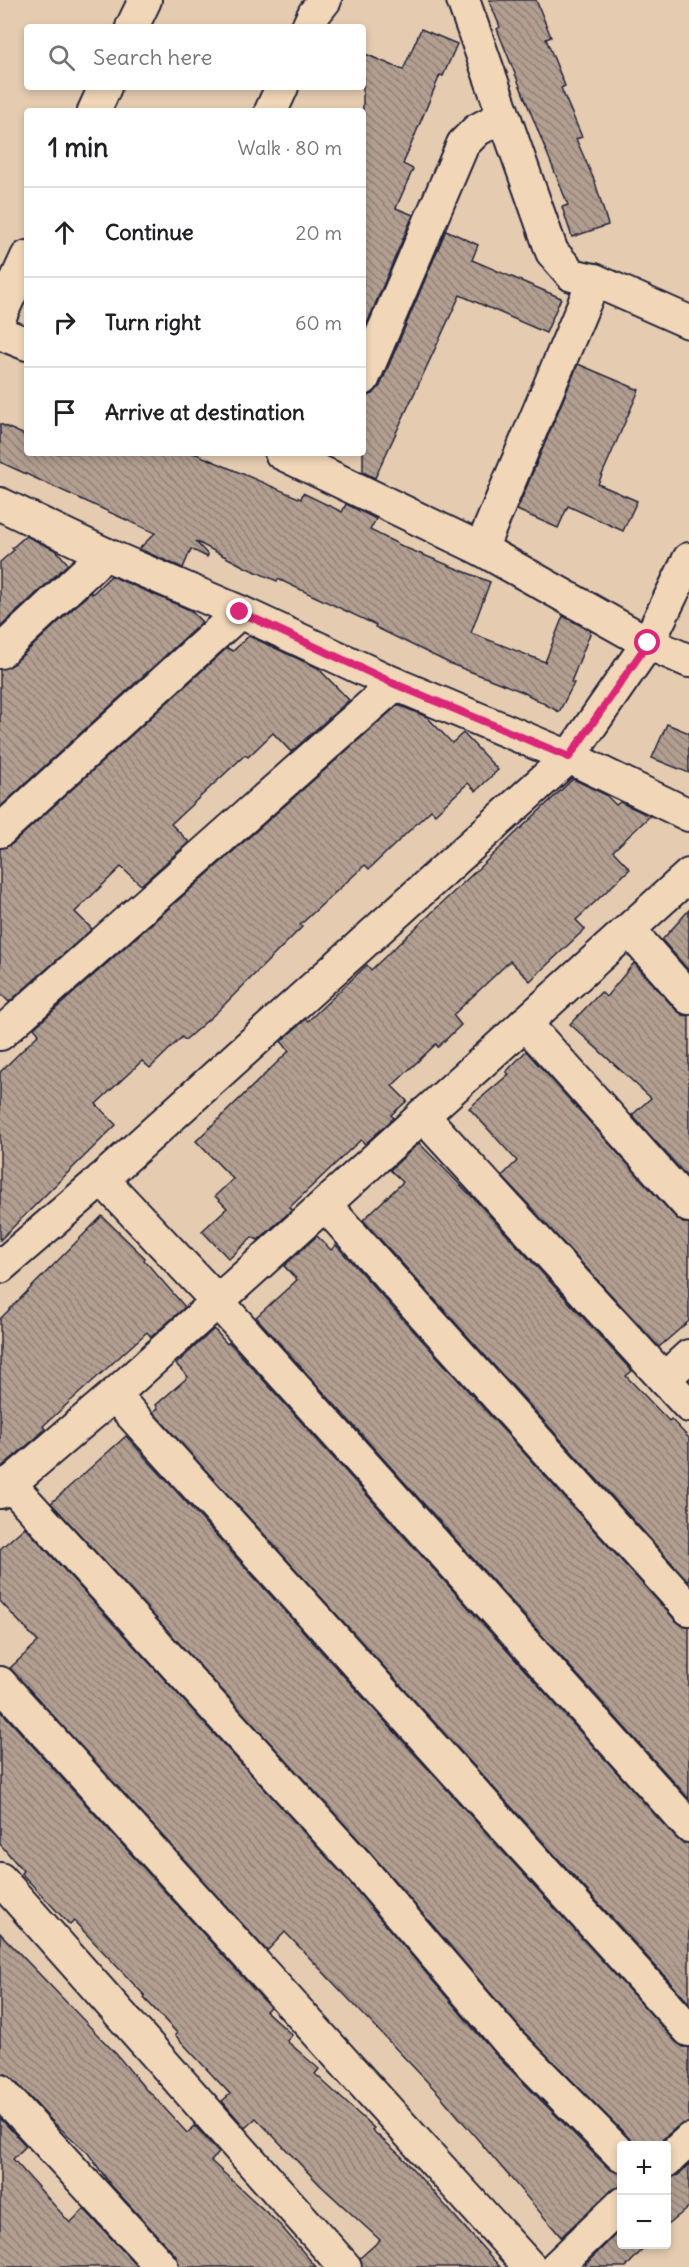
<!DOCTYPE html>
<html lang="en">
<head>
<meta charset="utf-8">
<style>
	body { margin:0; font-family:Delius,sans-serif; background:#f6f6f6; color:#202124 }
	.controls { position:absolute; right:18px; bottom:18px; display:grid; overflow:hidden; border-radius:6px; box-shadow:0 3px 9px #0003 }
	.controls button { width:54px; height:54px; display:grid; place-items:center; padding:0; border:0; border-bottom:2px solid #e0e0e0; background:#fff; color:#202124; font:30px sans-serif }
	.stop { position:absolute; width:18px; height:18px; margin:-14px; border:4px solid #db2777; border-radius:50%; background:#fff }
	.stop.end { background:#db2777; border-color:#fff; box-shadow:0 2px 6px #0008 }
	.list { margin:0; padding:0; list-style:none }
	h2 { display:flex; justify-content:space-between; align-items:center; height:78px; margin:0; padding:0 24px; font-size:26px }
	h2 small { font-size:20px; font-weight:400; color:#757577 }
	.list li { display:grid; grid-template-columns:39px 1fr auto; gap:18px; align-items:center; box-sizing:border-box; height:90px; padding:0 24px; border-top:2px solid #e0e0e0 }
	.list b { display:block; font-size:22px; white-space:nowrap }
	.list em { font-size:20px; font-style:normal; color:#757577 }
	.icon { flex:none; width:33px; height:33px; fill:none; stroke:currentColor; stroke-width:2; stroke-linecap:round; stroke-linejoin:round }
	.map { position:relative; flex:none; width:689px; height:2267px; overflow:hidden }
	.search { position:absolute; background:#fff; box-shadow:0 3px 9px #0003; left:24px; top:24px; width:342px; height:66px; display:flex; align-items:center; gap:15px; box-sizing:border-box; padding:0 21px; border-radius:6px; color:#757577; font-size:22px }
	.panel { position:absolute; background:#fff; box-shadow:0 3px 9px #0003; left:24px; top:108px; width:342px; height:348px; border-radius:6px }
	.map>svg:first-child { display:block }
	.building { fill:url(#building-back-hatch); stroke:#22223b; stroke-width:1.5 }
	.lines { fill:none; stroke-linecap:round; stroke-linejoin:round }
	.street-casing { stroke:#22223b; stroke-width:36 }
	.street { stroke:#f1d7b8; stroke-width:32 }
	.route { stroke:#db2777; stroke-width:8 }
</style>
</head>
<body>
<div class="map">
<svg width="689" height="2267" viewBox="0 0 689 2267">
	<defs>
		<pattern id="building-back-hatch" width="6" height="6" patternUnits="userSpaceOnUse" patternTransform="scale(1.5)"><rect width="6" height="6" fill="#b29f91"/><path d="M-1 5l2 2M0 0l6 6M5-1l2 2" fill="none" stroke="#908178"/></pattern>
	</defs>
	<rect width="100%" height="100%" fill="#e5ccb0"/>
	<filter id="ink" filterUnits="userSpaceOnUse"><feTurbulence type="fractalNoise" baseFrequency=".0167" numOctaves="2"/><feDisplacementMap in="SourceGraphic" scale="12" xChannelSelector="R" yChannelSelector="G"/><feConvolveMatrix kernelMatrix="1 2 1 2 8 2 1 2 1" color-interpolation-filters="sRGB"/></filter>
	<g filter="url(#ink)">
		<!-- building -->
		<g class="building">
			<path d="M489 0H536L551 37 546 39 565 86 561 88 582 137 576 139 595 182 608 225 572 237 562 207 568 205 497 29 500 27Z"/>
			<path d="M421 29 457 44 443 76 440 75 403 164 413 169 396 208 413 215 363 333V53L403 70Z"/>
			<path d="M446 230 478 245 472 260 561 298 546 333 460 295 375 478 363 472V397L373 394 380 386Z"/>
			<path d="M578 364 639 390 598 484 637 501 623 531 568 506 558 528 517 510Z"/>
			<path d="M0 424 27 436V453H194L301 499 303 493 342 512 346 504 376 519 370 530 406 548 490 582 471 633 545 662 563 616 591 631 571 682 574 683 559 712 523 692 451 664 375 627 376 625 278 579 277 581 247 568 195 541 208 555 207 557 191 549 183 568 139 549 155 533 0 462Z"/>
			<path d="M26 536 57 551 68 564 0 627V562L14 550 12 548Z"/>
			<path d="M111 576 190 610 202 622 0 807V669L12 665 91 592 92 594Z"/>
			<path d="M249 636 318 668 349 700 291 752 273 733 248 757 245 755 171 824 189 842 141 885 121 867 75 912 92 929 9 1002 0 993V848L12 844 227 648 233 651Z"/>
			<path d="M398 705 427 717 452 743 463 733 498 770 476 791 468 783 435 814 431 810 369 869 365 865 300 925 302 927 217 1012 185 1040 182 1037 150 1068 142 1061 96 1104 116 1125 0 1240V1072L39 1034 34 1028Z"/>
			<path d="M667 724 689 733V773L652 758Z"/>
			<path d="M573 779 606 795 616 805 620 802 650 816 613 851 630 869 576 920 585 929 530 981 510 961 453 1015 461 1025 438 1047 436 1044 392 1086 407 1101 391 1115 394 1118 365 1144 361 1140 354 1146 290 1207 292 1210 258 1240 252 1237 229 1259 202 1231 227 1208 215 1196 233 1179 196 1141 289 1051 281 1041 306 1019 308 1021 367 965 371 970Z"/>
			<path d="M689 910V971L662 940Z"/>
			<path d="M634 963 676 1010 683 1015 689 1016V1179L632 1115 651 1098 570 1024 601 992 606 997Z"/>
			<path d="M526 1051 676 1218 683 1223H689V1321L659 1347 502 1176 517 1161 469 1108 509 1074 506 1072Z"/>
			<path d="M419 1143 477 1202 632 1371 626 1376 669 1421 671 1419 689 1438V1582L363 1220 403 1182 390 1170Z"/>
			<path d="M102 1216 145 1258 144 1260 185 1307 151 1337 147 1332 43 1426 45 1429 36 1438 0 1468V1319Z"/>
			<path d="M317 1236 331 1250 336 1245 676 1621 683 1626H689V1799L256 1317 297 1280 284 1266Z"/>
			<path d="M214 1329 227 1344 229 1342 676 1838 683 1843H689V2003L153 1412 158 1408 156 1405 188 1377 176 1364Z"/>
			<path d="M126 1436 676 2042 683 2047H689V2123L677 2127 656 2145H636L522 2030 370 1852 51 1503Z"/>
			<path d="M25 1527 344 1876 495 2054 609 2169 621 2173V2187L610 2191 561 2237 439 2094 285 1932 267 1951 10 1668 38 1642 0 1601V1549Z"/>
			<path d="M0 1710 270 2007 266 2011 292 2035 287 2041 319 2069 315 2074 374 2128 372 2130 401 2156 500 2267H362L360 2258 380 2240 320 2185 256 2118 245 2128 222 2101 230 2094 175 2035 177 2033 144 1998 145 1996 74 1921 70 1925 21 1873 23 1871 0 1844Z"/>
			<path d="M0 1933 117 2055 148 2092 149 2091 187 2133 195 2126 219 2153 211 2161 280 2225 316 2267H179L175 2255 110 2184 88 2153 53 2122 13 2079 6 2074H0Z"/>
			<path d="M0 2118 26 2146 13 2159 70 2223 84 2209 138 2267H0Z"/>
			<path d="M689 2164V2207L666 2226V2179L678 2175Z"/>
			<path d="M621 2229V2244H648L626 2267H587L585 2265Z"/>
		</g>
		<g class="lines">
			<!-- street casing -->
			<g class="street-casing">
				<g id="street">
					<path d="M463 0 552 252 572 275 594 280 689 322"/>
					<path d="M132 27 145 0"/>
					<path d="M308 27 314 14 325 0"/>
					<path d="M94 111 105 87"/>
					<path d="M271 111 282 87"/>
					<path d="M0 316 27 257"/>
					<path d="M0 333 27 344"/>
					<path d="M363 379 463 144 477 130 503 116"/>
					<path d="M281 453 481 549 648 643 689 661"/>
					<path d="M0 504 105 554 240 612 395 684 569 757 689 815"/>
					<path d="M481 549 594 280"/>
					<path d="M0 652 105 554"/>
					<path d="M0 831 240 612"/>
					<path d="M629 930 689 998"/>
					<path d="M525 1023 689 1206"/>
					<path d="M0 1034 395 684"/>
					<path d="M422 1115 689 1406"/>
					<path d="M102 1179 217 1301 689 1826"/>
					<path d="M325 1205 689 1609"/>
					<path d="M0 1267 102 1179 569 757 648 643 689 559"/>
					<path d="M664 1379 689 1356"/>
					<path d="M114 1395 689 2030"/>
					<path d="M9 1483 357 1864 509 2042 622 2156"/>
					<path d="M0 1492 114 1395 689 875"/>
					<path d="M0 1683 530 2267"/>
					<path d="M0 1879 345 2267"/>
					<path d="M0 2091 162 2267"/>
					<path d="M666 2161 689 2140"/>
					<path d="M556 2267 622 2204"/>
				</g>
			</g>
			<!-- street -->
			<use href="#street" class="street"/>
		</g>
	</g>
	<g class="lines" filter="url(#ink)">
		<!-- route -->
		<path class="route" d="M240 612 395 684 569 757 648 643"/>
	</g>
</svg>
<div class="controls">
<button>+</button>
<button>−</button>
</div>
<div class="stop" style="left:648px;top:643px"></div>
<div class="stop end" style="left:240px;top:612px"></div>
<div class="search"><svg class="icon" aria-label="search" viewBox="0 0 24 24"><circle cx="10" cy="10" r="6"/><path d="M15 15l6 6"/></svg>Search here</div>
<section class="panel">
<h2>1 min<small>Walk · 80 m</small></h2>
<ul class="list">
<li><svg class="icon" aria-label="ahead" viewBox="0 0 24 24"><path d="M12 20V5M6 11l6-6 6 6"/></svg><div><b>Continue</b></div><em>20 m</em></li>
<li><svg class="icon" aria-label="right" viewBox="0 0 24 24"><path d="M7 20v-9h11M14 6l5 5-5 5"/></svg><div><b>Turn right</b></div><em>60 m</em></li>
<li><svg class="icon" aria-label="arrive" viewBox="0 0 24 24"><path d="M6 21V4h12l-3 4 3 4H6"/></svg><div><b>Arrive at destination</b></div></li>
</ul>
</section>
</div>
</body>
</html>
